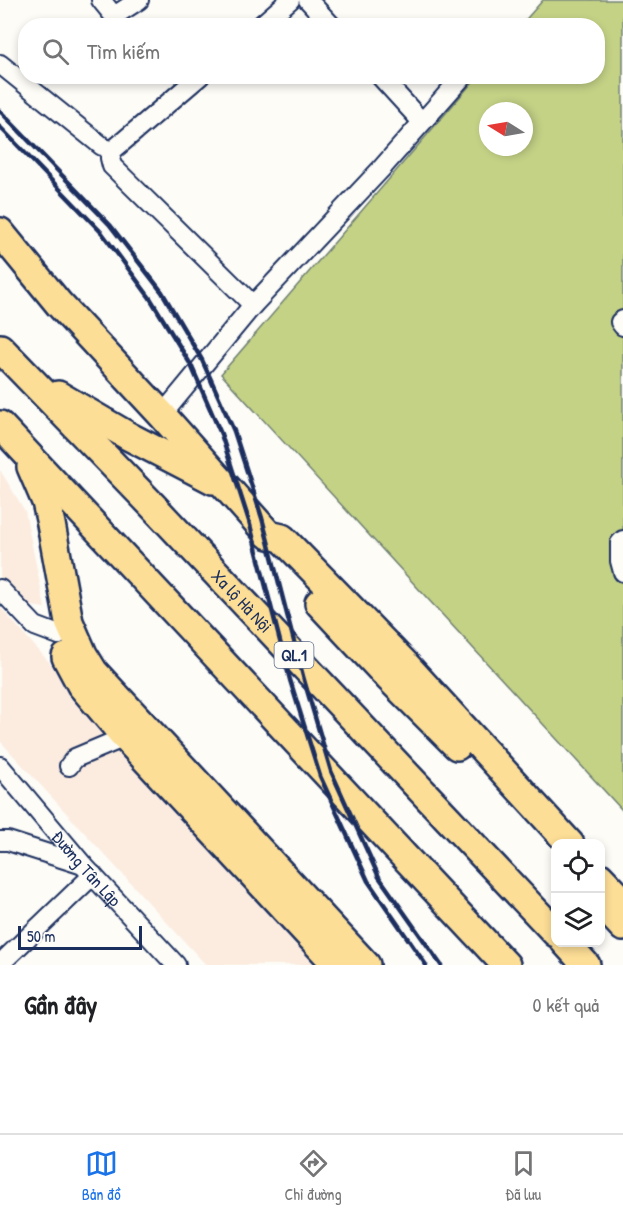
<!DOCTYPE html>
<html lang="vi">
<head>
<meta charset="utf-8">
<style>
	body { margin:0; font-family:"Patrick Hand",sans-serif; background:#f2f2f2; color:#202124 }
	.controls { position:absolute; right:18px; bottom:18px; display:grid; overflow:hidden; border-radius:12px; box-shadow:0 3px 9px #0003 }
	.controls button { width:54px; height:54px; display:grid; place-items:center; padding:0; border:0; border-bottom:2px solid #e0e0e0; background:#fff; color:#202124; font:30px sans-serif }
	.compass { position:absolute; left:479px; top:102px; width:54px; height:54px; border-radius:50%; background:#fff; box-shadow:0 3px 9px #0003; rotate:281deg }
	.scale { position:absolute; left:18px; bottom:15px; width:124px; box-sizing:border-box; padding-left:6px; border:3px solid #1b2f5e; border-top:0; font-size:16px; line-height:21px; white-space:nowrap; color:#1b2f5e; -webkit-text-stroke:4px #fdfcf7; paint-order:stroke }
	.list { margin:0; padding:0; list-style:none }
	h2 { display:flex; justify-content:space-between; align-items:center; height:78px; margin:0; padding:0 24px; font-size:26px }
	h2 small { font-size:20px; font-weight:400; color:#757577 }
	.icon { flex:none; width:33px; height:33px; fill:none; stroke:currentColor; stroke-width:2; stroke-linecap:round; stroke-linejoin:round }
	.map { position:relative; flex:none; width:623px; height:965px; overflow:hidden }
	.search { position:absolute; background:#fff; box-shadow:0 3px 9px #0003; left:18px; right:18px; top:18px; height:66px; display:flex; align-items:center; gap:15px; box-sizing:border-box; padding:0 21px; border-radius:24px; color:#757577; font-size:22px }
	.sheet { height:168px; background:#fff }
	nav { display:flex; justify-content:space-around; align-items:center; box-sizing:border-box; height:84px; border-top:2px solid #e0e0e0; background:#fff; font-size:16px; color:#757577 }
	nav a { display:grid; justify-items:center; gap:3px }
	nav .on { color:#1a73e8 }
	.map>svg:first-child { display:block }
	.built { fill:#fcece0 }
	.green { fill:#c4d286; stroke:#708072; stroke-width:1.5; fill-rule:evenodd }
	.lines { fill:none; stroke-linecap:round; stroke-linejoin:round }
	.minor-casing { stroke:#1b2f5e; stroke-width:22 }
	.highway-casing { stroke:#1b2f5e; stroke-width:32 }
	.minor { stroke:#fdfcf7; stroke-width:18 }
	.highway { stroke:#fdde96; stroke-width:27 }
	.rail { stroke:#1b2f5e; stroke-width:4.5 }
	.labels { text-anchor:middle; dominant-baseline:central; stroke-width:6; stroke-linejoin:round; paint-order:stroke }
	.shield { fill:#fdfcf7; stroke:#5f6c8c; stroke-width:1.5 }
	.shield-label { font-size:16px; font-weight:bold; fill:#1b2f5e }
	.street-label { font-size:18px; fill:#1b2f5e; stroke:#fdfcf7 }
</style>
</head>
<body>
<div class="map">
<svg width="623" height="965" viewBox="0 0 623 965">
	<rect width="100%" height="100%" fill="#fdfcf7"/>
	<filter id="ink" filterUnits="userSpaceOnUse"><feTurbulence type="fractalNoise" baseFrequency=".0167" numOctaves="2"/><feDisplacementMap in="SourceGraphic" scale="12" xChannelSelector="R" yChannelSelector="G"/><feConvolveMatrix kernelMatrix="1 2 1 2 8 2 1 2 1" color-interpolation-filters="sRGB"/></filter>
	<g filter="url(#ink)">
		<!-- built -->
		<g class="built">
			<path d="M0 470 25 511 45 608 25 605 0 578Z"/>
			<path d="M0 607 83 700 325 965H206L0 741Z"/>
		</g>
		<!-- green -->
		<path class="green" d="M543 0H623V811L221 374 477 77 598 76V26L521 25ZM488 111H524V147H488Z"/>
		<g class="lines">
			<!-- minor casing -->
			<g class="minor-casing">
				<g id="minor">
					<path d="M101 0 114 16 139 0"/>
					<path d="M308 0 332 26"/>
					<path d="M260 26 290 0"/>
					<path d="M0 64 102 146"/>
					<path d="M200 76 113 150 110 158 112 166 253 305"/>
					<path d="M380 76 422 122"/>
					<path d="M623 320 620 322 623 326"/>
					<path d="M162 415 253 305 381 169 463 76"/>
					<path d="M623 540 620 543V561L623 572"/>
					<path d="M0 589 35 626 59 635"/>
					<path id="s1" d="M0 766 83 865 176 965"/>
					<path d="M69 766 75 758 125 737"/>
					<path d="M0 841H8L83 865"/>
					<path d="M0 964 93 875"/>
				</g>
			</g>
			<!-- highway casing -->
			<g class="highway-casing">
				<g id="highway">
					<path d="M0 232 59 304 162 415 269 535 282 538 406 665 570 844"/>
					<path id="s2" d="M0 348 153 506 556 933"/>
					<path d="M58 395 130 437 213 480"/>
					<path d="M0 425 506 965"/>
					<path d="M31 467 46 502 51 524 69 622 83 654 94 672 366 965"/>
					<path d="M319 603 390 679 457 746"/>
					<path d="M66 657 81 685 125 737 337 965"/>
					<path d="M600 877 623 901"/>
					<path d="M600 902 623 927"/>
					<path d="M565 942 586 965"/>
				</g>
			</g>
			<!-- minor -->
			<use href="#minor" class="minor"/>
			<!-- highway -->
			<use href="#highway" class="highway"/>
			<!-- rail -->
			<g class="rail">
				<path d="M0 111 110 225 162 292 202 360 234 431 262 518 304 680 331 771 379 877 441 965"/>
				<path d="M0 127 102 233 150 298 191 365 221 434 249 521 290 680 320 776 368 881 426 965"/>
			</g>
		</g>
	</g>
	<g class="labels">
		<!-- shield labels -->
		<rect class="shield" x="274.5" y="642" width="39" height="26" rx="4.5"/>
		<g class="shield-label">
			<text x="294" y="655">QL.1</text>
		</g>
		<!-- street labels -->
		<g class="street-label">
			<text stroke="none"><textPath href="#s2" startOffset="350">Xa lộ Hà Nội</textPath></text>
			<text stroke="none"><textPath href="#s1" startOffset="134">Đường Tân Lập</textPath></text>
		</g>
	</g>
</svg>
<div class="controls">
<button><svg class="icon" aria-label="locate" viewBox="0 0 24 24"><circle cx="12" cy="12" r="6"/><path d="M12 2v4M12 18v4M2 12h4M18 12h4"/></svg></button>
<button><svg class="icon" aria-label="layers" viewBox="0 0 24 24"><path d="M12 4l9 5-9 5-9-5zM3 14l9 5 9-5"/></svg></button>
</div>
<svg class="compass" viewBox="-18 -18 36 36"><path d="M0-13l5 13h-10z" fill="#e53935"/><path d="M0 13l5-13h-10z" fill="#757577"/></svg>
<div class="scale">50 m</div>
<div class="search"><svg class="icon" aria-label="search" viewBox="0 0 24 24"><circle cx="10" cy="10" r="6"/><path d="M15 15l6 6"/></svg>Tìm kiếm</div>
</div>
<section class="sheet">
<h2>Gần đây<small>0 kết quả</small></h2>
<ul class="list">
</ul>
</section>
<nav>
<a class="on"><svg class="icon" aria-label="map" viewBox="0 0 24 24"><path d="M3 6l6-2 6 2 6-2v14l-6 2-6-2-6 2zM9 4v14M15 6v14"/></svg>Bản đồ</a>
<a><svg class="icon" aria-label="directions" viewBox="0 0 24 24"><path d="M12 3l9 9-9 9-9-9zM9 14v-3h6M13 9l2 2-2 2"/></svg>Chỉ đường</a>
<a><svg class="icon" aria-label="saved" viewBox="0 0 24 24"><path d="M7 4h10v16l-5-4-5 4z"/></svg>Đã lưu</a>
</nav>
</body>
</html>
